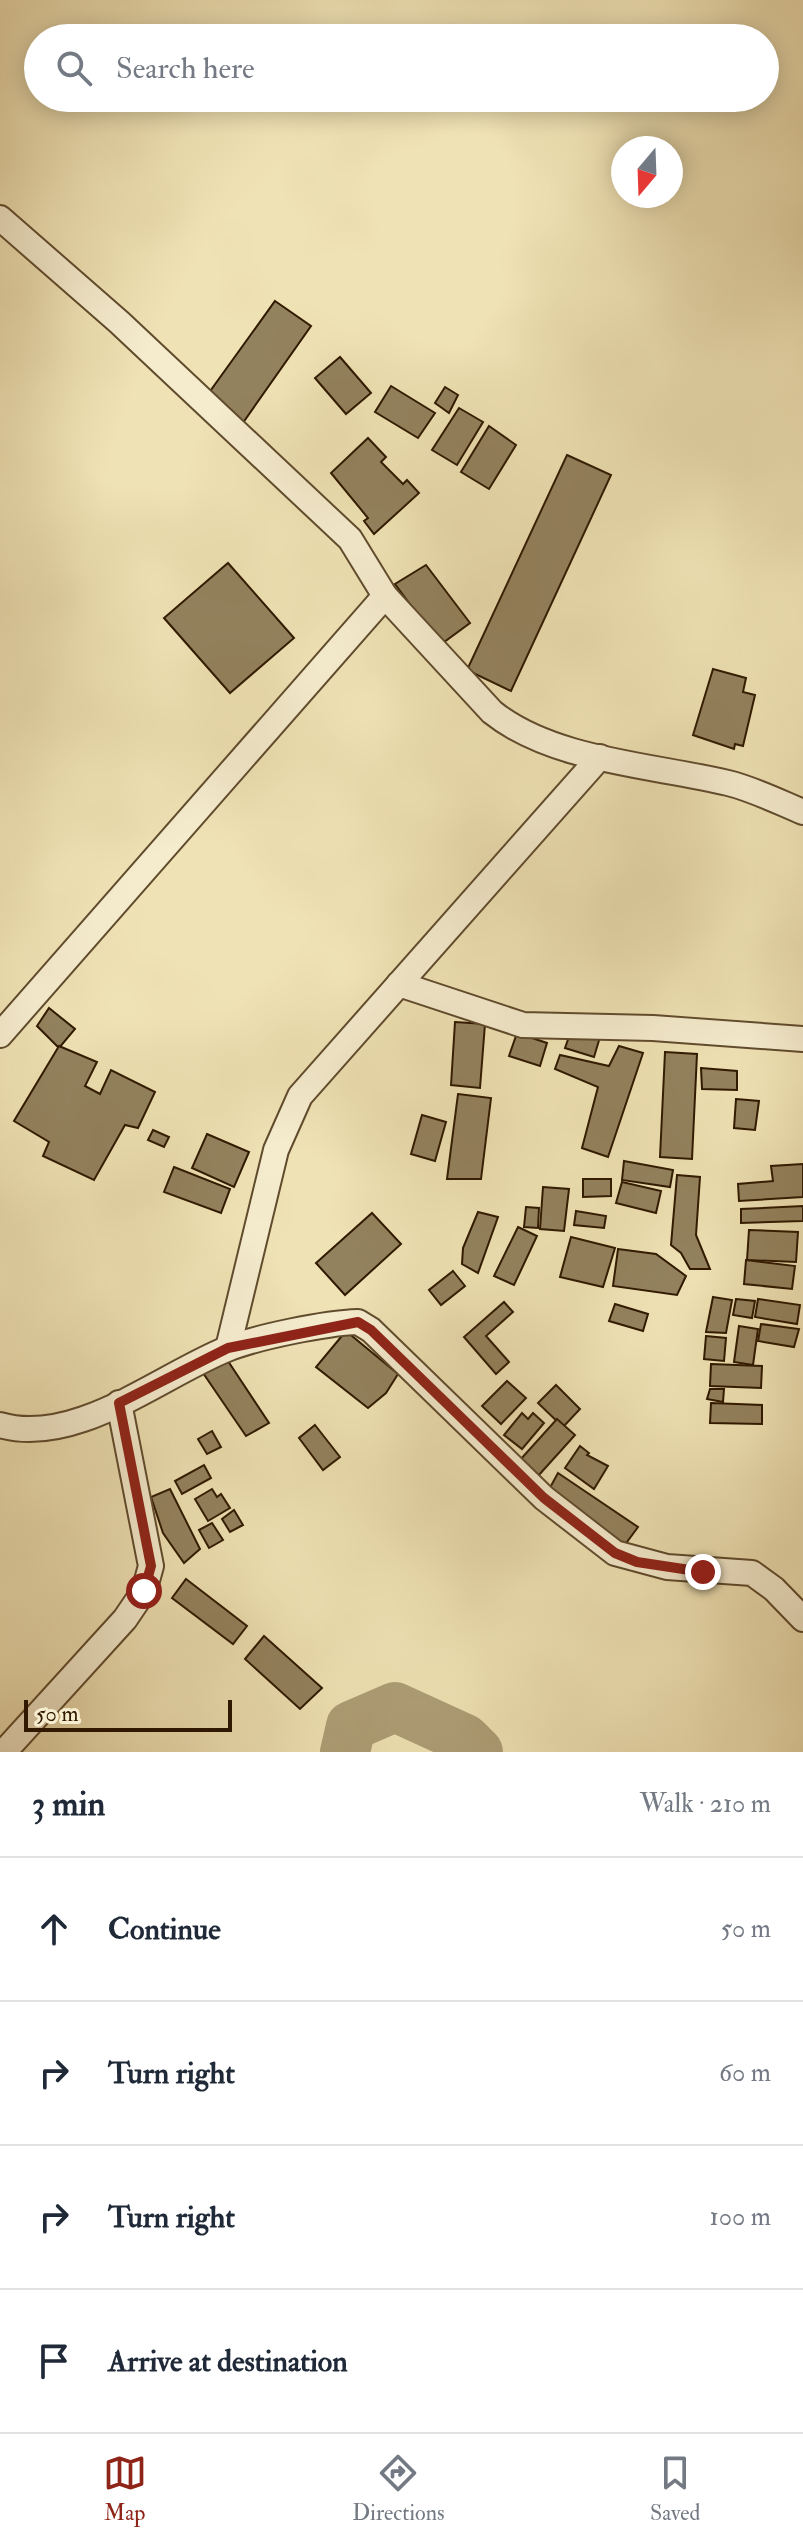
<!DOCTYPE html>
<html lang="en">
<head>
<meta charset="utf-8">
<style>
	body { margin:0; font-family:"IM FELL Double Pica",serif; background:#f6f6f7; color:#1f2937 }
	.compass { position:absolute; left:611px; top:136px; width:72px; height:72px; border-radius:50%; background:#fff; box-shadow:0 4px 20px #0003; rotate:199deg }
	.scale { position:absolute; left:24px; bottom:20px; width:208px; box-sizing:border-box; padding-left:8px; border:4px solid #301900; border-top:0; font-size:22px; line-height:28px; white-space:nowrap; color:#301900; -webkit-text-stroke:6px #f5ecce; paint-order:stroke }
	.stop { position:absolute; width:24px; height:24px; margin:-18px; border:6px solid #8f2418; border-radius:50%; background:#fff }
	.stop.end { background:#8f2418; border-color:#fff; box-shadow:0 2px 8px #0008 }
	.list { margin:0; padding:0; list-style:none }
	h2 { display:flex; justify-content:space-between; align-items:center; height:104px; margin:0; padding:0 32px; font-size:34px }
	h2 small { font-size:26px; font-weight:400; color:#747a83 }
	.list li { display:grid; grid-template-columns:52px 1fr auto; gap:24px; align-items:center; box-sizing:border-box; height:144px; padding:0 32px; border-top:2px solid #e0e1e3 }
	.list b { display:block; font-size:30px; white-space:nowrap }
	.list em { font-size:26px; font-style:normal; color:#747a83 }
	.icon { flex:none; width:44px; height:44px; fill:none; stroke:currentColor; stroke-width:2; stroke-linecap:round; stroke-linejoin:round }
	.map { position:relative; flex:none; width:803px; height:1752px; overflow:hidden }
	.search { position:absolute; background:#fff; box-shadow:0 4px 20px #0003; left:24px; right:24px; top:24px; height:88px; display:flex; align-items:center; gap:20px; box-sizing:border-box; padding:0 28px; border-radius:44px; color:#747a83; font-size:30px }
	.sheet { height:680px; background:#fff }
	nav { display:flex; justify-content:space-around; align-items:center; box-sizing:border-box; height:112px; border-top:2px solid #e0e1e3; background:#fff; font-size:22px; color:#747a83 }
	nav a { display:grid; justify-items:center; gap:4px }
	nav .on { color:#8f2418 }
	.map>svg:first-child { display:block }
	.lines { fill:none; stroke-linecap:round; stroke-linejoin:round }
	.river { stroke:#ae9e77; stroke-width:50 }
	.building { fill:#93825e; stroke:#301900; stroke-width:2 }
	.minor-casing { stroke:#604b2d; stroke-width:28 }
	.minor { stroke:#f5ecce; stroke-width:24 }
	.route { stroke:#8f2418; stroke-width:10 }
</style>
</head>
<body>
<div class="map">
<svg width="803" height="1752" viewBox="0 0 803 1752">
	<rect width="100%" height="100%" fill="#efe2b4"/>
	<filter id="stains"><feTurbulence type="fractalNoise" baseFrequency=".0025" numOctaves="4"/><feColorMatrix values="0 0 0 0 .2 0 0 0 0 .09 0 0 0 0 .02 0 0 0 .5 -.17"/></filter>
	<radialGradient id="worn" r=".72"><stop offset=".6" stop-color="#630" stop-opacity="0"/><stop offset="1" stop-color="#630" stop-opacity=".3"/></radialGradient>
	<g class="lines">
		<!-- river -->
		<path class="river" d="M345 1752 351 1726 395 1707 465 1739 478 1752"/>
	</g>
	<!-- building -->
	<g class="building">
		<path d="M275 301 311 326 240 427 203 401Z"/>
		<path d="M340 357 371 393 346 414 315 378Z"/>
		<path d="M391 386 435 413 418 438 375 412Z"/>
		<path d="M445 387 458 395 449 413 435 403Z"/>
		<path d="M459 408 483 422 457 465 432 450Z"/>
		<path d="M489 426 516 445 489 489 461 472Z"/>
		<path d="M368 438 386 457 381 462 403 484 407 480 419 493 374 534 364 521 368 518 331 473Z"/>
		<path d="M567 455 611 475 511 691 467 670Z"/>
		<path d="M228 563 294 638 230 693 164 618Z"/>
		<path d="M426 565 470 623 440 645 395 584Z"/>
		<path d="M713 669 746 678 743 692 755 695 743 746 735 744 734 749 693 735Z"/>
		<path d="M49 1008 75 1029 59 1048 37 1026Z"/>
		<path d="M455 1022 485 1024 480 1088 451 1085Z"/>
		<path d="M572 1028 600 1037 594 1057 565 1048Z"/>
		<path d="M517 1033 547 1043 540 1066 509 1056Z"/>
		<path d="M59 1046 97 1062 85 1086 100 1094 111 1070 155 1092 138 1128 125 1125 94 1180 43 1156 49 1142 14 1121Z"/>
		<path d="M619 1046 643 1053 608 1157 582 1148 598 1087 555 1069 560 1055 609 1066Z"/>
		<path d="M665 1052 697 1054 692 1159 660 1157Z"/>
		<path d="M701 1068 737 1071V1090L702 1089Z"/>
		<path d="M458 1094 491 1098 481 1179H447Z"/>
		<path d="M736 1099 759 1101 755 1130 734 1128Z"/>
		<path d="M422 1115 446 1122 435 1161 411 1154Z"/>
		<path d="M153 1130 169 1137 164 1147 148 1140Z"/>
		<path d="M207 1134 249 1152 234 1187 192 1168Z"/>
		<path d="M624 1161 673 1170 670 1187 622 1180Z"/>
		<path d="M803 1164V1197L739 1201 738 1184 773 1181 771 1166Z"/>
		<path d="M174 1167 230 1189 221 1213 164 1192Z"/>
		<path d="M677 1175 700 1177 696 1235 710 1269H690L681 1253 671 1245Z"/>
		<path d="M583 1179H611V1196L583 1197Z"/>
		<path d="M622 1182 661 1191 656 1213 616 1203Z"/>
		<path d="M543 1187 569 1189 564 1231 540 1229Z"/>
		<path d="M803 1206V1221L741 1223V1209Z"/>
		<path d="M526 1207 539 1208 538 1228 524 1227Z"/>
		<path d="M576 1211 606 1216 604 1228 574 1225Z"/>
		<path d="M478 1212 498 1217 478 1273 462 1264 463 1248Z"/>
		<path d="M372 1213 401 1244 345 1295 316 1263Z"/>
		<path d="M518 1227 537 1236 514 1285 494 1276Z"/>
		<path d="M749 1230 798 1232 796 1262 747 1260Z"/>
		<path d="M571 1237 615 1248 603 1287 560 1277Z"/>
		<path d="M618 1249 656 1254 686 1276 677 1295 613 1286Z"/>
		<path d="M746 1260 795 1266 792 1289 744 1284Z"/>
		<path d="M453 1271 465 1286 441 1305 429 1290Z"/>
		<path d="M713 1297 732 1300 726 1333 706 1332Z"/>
		<path d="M736 1299 755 1301 752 1318 733 1315Z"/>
		<path d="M758 1299 800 1305 797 1324 755 1317Z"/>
		<path d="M504 1302 513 1312 486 1336 509 1362 496 1374 464 1337Z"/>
		<path d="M615 1304 648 1314 643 1331 609 1321Z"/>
		<path d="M761 1324 799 1329 794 1347 758 1341Z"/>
		<path d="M739 1326 758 1329 753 1365 734 1362Z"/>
		<path d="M346 1331 398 1374 386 1393 368 1408 316 1367Z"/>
		<path d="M706 1336 726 1338 724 1361 704 1359Z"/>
		<path d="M224 1355 269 1423 246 1436 201 1370Z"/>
		<path d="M711 1364 762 1366 761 1388 710 1386Z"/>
		<path d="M507 1381 526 1398 501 1424 482 1406Z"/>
		<path d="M556 1385 580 1409 563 1427 538 1403Z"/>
		<path d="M710 1389H724L723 1402 707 1399Z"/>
		<path d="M711 1403 762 1405V1424L710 1423Z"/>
		<path d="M522 1413 528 1419 533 1413 544 1423 522 1449 504 1435Z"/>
		<path d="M557 1419 575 1435 538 1476 520 1460Z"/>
		<path d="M315 1425 340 1457 323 1470 299 1438Z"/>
		<path d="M212 1431 221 1447 207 1454 198 1439Z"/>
		<path d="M580 1446 589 1453 587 1455 608 1466 594 1489 565 1468Z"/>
		<path d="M204 1465 211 1478 182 1494 175 1481Z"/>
		<path d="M558 1473 638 1527 621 1550 546 1495Z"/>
		<path d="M170 1489 200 1549 184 1563 163 1533 151 1497Z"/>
		<path d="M212 1489 217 1497 221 1494 230 1508 208 1521 195 1499Z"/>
		<path d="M234 1510 243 1525 230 1532 222 1519Z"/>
		<path d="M212 1523 223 1540 209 1548 199 1530Z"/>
		<path d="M186 1579 247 1626 233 1644 172 1598Z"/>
		<path d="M264 1636 322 1688 300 1709 245 1659Z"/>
	</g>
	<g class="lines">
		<!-- minor casing -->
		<g class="minor-casing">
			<g id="minor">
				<path d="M0 218 119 322 350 539 385 596 492 712C553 761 653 765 728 783 753 789 779 802 803 812"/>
				<path d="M399 984 523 1025 653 1028 803 1039"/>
				<path d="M0 1035 385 596"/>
				<path d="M228 1348 276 1150 300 1096 600 757"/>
				<path d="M0 1425C75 1447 160 1376 227 1349 257 1337 325 1323 358 1322L371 1330 544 1498 615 1553 667 1567 752 1573 774 1589 803 1619"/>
				<path d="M4 1752 125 1619 144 1591 151 1566 119 1403"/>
			</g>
		</g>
		<!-- minor -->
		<use href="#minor" class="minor"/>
	</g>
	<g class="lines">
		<!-- route -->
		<path class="route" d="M144 1591 151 1566 119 1403 228 1348 358 1322 371 1330 544 1498 615 1553 637 1562 703 1572"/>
	</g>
	<rect width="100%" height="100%" filter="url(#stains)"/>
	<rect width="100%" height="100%" fill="url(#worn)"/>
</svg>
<svg class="compass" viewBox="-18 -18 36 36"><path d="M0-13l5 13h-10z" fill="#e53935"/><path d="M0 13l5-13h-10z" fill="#747a83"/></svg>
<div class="scale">50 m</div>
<div class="stop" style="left:144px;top:1591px"></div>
<div class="stop end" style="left:703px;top:1572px"></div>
<div class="search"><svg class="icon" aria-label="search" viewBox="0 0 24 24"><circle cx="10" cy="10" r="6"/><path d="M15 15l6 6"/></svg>Search here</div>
</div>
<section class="sheet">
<h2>3 min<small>Walk · 210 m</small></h2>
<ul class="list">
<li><svg class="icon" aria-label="ahead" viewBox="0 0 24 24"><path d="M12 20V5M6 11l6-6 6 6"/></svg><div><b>Continue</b></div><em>50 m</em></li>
<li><svg class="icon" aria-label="right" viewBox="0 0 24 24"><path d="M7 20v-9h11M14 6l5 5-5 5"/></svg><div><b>Turn right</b></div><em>60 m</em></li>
<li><svg class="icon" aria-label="right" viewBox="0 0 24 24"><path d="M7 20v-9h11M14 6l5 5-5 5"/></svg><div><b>Turn right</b></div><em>100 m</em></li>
<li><svg class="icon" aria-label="arrive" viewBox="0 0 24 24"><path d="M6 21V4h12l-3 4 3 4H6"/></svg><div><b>Arrive at destination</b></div></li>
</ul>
</section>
<nav>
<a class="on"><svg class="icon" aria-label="map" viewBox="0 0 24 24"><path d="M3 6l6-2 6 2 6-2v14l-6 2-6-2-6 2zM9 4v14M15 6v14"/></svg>Map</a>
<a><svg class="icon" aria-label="directions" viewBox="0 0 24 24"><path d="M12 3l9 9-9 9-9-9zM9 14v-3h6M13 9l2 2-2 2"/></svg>Directions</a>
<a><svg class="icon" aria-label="saved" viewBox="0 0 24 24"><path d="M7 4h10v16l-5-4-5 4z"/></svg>Saved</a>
</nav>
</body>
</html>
